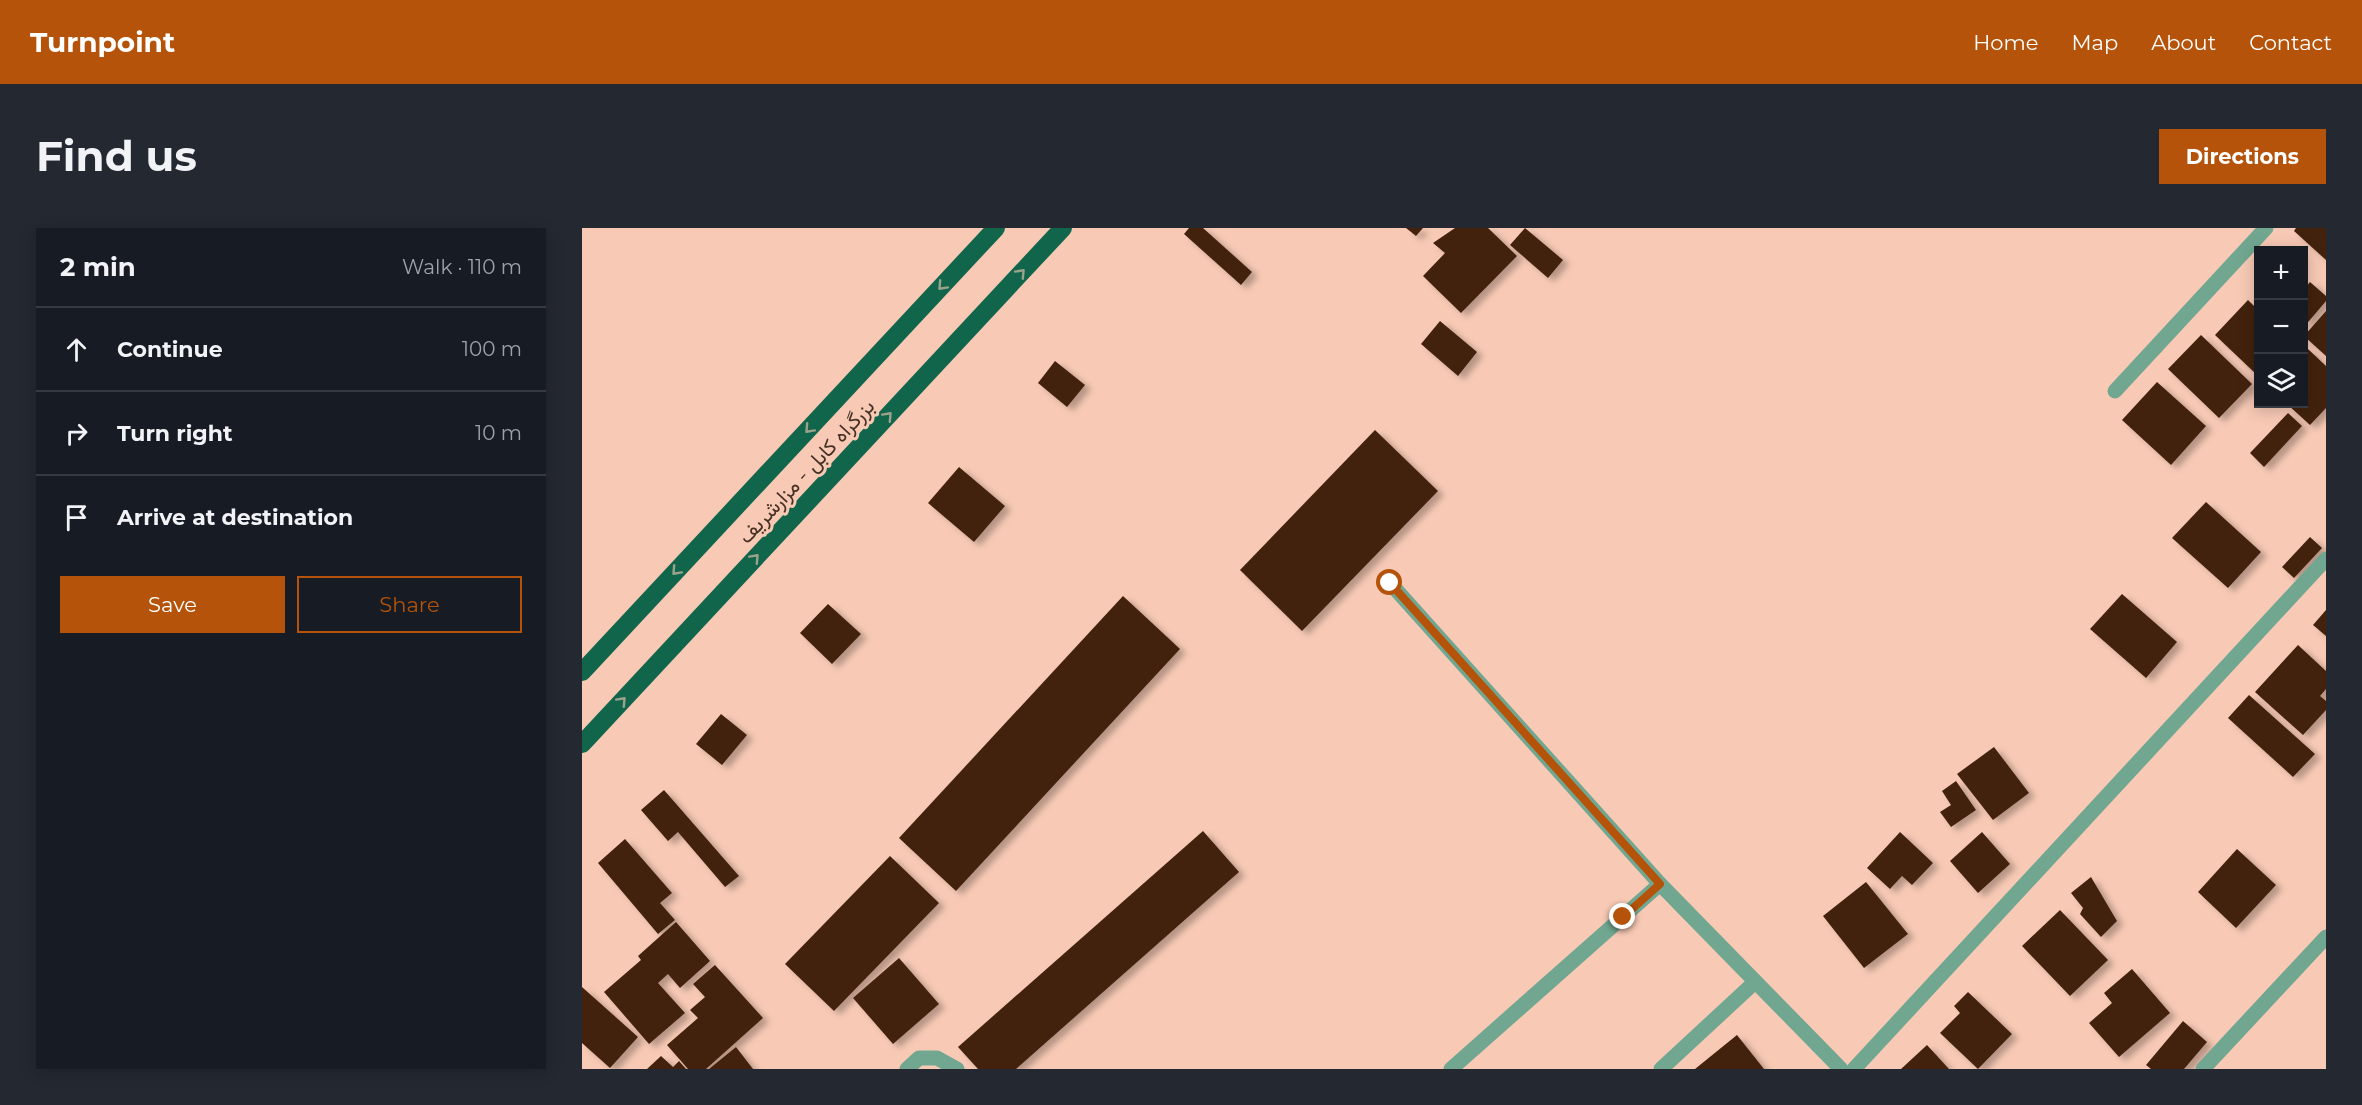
<!DOCTYPE html>
<html lang="en">
<head>
<meta charset="utf-8">
<style>
	body { margin:0; font-family:Montserrat,Vazirmatn,sans-serif; background:#242831; color:#f1f3f6 }
	.controls { position:absolute; right:18px; top:18px; display:grid; overflow:hidden; border-radius:0px; box-shadow:0 3px 15px #0003 }
	.controls button { width:54px; height:54px; display:grid; place-items:center; padding:0; border:0; border-bottom:2px solid #363941; background:#171b24; color:#f1f3f6; font:30px sans-serif }
	.stop { position:absolute; width:18px; height:18px; margin:-14px; border:4px solid #b45309; border-radius:50%; background:#fff }
	.stop.end { background:#b45309; border-color:#fff; box-shadow:0 2px 6px #0008 }
	.list { margin:0; padding:0; list-style:none }
	h2 { display:flex; justify-content:space-between; align-items:center; height:78px; margin:0; padding:0 24px; font-size:26px }
	h2 small { font-size:20px; font-weight:400; color:#9ea1a6 }
	.list li { display:grid; grid-template-columns:39px 1fr auto; gap:18px; align-items:center; box-sizing:border-box; height:84px; padding:0 24px; border-top:2px solid #363941 }
	.list b { display:block; font-size:22px; white-space:nowrap }
	.list em { font-size:20px; font-style:normal; color:#9ea1a6 }
	.actions { display:flex; gap:12px; padding:18px 24px }
	.actions a { flex:1; padding:14px 0; border:2px solid #b45309; border-radius:0px; text-align:center; font-size:21px; color:#b45309 }
	.actions .main { background:#b45309; color:#fff }
	.icon { flex:none; width:33px; height:33px; fill:none; stroke:currentColor; stroke-width:2; stroke-linecap:round; stroke-linejoin:round }
	.map { position:relative; flex:none; width:1744px; height:841px; overflow:hidden; border-radius:0px }
	header { display:flex; align-items:center; gap:36px; box-sizing:border-box; height:84px; padding:0 30px; background:#b45309; color:#fff }
	header strong { font-size:28px }
	nav { display:flex; gap:33px; margin-inline-start:auto; font-size:21px }
	.intro { display:flex; align-items:center; justify-content:space-between; box-sizing:border-box; height:144px; padding:0 36px }
	h1 { margin:0; font-size:42px }
	.button { padding:15px 27px; border-radius:0px; background:#b45309; color:#fff; font-size:21px; font-weight:700 }
	main { display:flex; gap:36px; padding:0 36px }
	aside { flex:1; background:#171b24; border-radius:0px; box-shadow:0 3px 15px #0003 }
	.map>svg:first-child { display:block }
	.building { fill:#432110; filter:url(#shadow) }
	.lines { fill:none; stroke-linecap:round; stroke-linejoin:round }
	.lane { stroke:#71a791; stroke-width:15 }
	.street { stroke:#71a791; stroke-width:15 }
	.highway { stroke:#10654b; stroke-width:18 }
	.oneway { stroke:#9ba28b }
	.route { stroke:#b45309; stroke-width:8 }
	.labels { text-anchor:middle; dominant-baseline:central; stroke-width:6; stroke-linejoin:round; paint-order:stroke }
	.street-label { font-size:21px; fill:#473126; stroke:#f8cab5 }
</style>
</head>
<body>
<header>
<strong>Turnpoint</strong>
<nav><a>Home</a><a>Map</a><a>About</a><a>Contact</a></nav>
</header>
<div class="intro"><h1>Find us</h1><a class="button">Directions</a></div>
<main>
<aside>
<h2>2 min<small>Walk · 110 m</small></h2>
<ul class="list">
<li><svg class="icon" aria-label="ahead" viewBox="0 0 24 24"><path d="M12 20V5M6 11l6-6 6 6"/></svg><div><b>Continue</b></div><em>100 m</em></li>
<li><svg class="icon" aria-label="right" viewBox="0 0 24 24"><path d="M7 20v-9h11M14 6l5 5-5 5"/></svg><div><b>Turn right</b></div><em>10 m</em></li>
<li><svg class="icon" aria-label="arrive" viewBox="0 0 24 24"><path d="M6 21V4h12l-3 4 3 4H6"/></svg><div><b>Arrive at destination</b></div></li>
</ul>
<div class="actions"><a class="main">Save</a><a>Share</a></div>
</aside>
<div class="map">
<svg width="1744" height="841" viewBox="0 0 1744 841">
	<defs>
		<filter id="shadow"><feDropShadow dx="6" dy="4" stdDeviation="3" flood-color="#0004"/></filter>
	</defs>
	<rect width="100%" height="100%" fill="#f8cab5"/>
	<!-- building -->
	<g class="building">
		<path d="M607 0H621L670 44 659 57 602 6Z"/>
		<path d="M824 0H841L834 8Z"/>
		<path d="M873 0H906L935 28 879 85 841 48 863 25 851 15Z"/>
		<path d="M943 0 981 32 966 50 928 17Z"/>
		<path d="M1714 0H1744V32L1712 3Z"/>
		<path d="M1728 54 1744 68V73L1722 99V61Z"/>
		<path d="M1666 72 1676 82 1674 146 1633 107Z"/>
		<path d="M1744 83V128L1722 108Z"/>
		<path d="M858 93 895 124 876 148 839 116Z"/>
		<path d="M1619 107 1670 156 1637 190 1586 141Z"/>
		<path d="M1726 121 1744 138V180L1728 197 1705 176H1722V125Z"/>
		<path d="M473 133 503 157 485 179 456 155Z"/>
		<path d="M1575 154 1624 198 1589 237 1540 192Z"/>
		<path d="M1706 185 1720 198 1682 239 1668 225Z"/>
		<path d="M793 202 856 263 720 403 658 342Z"/>
		<path d="M377 239 423 278 392 314 346 275Z"/>
		<path d="M1624 274 1679 324 1646 360 1590 310Z"/>
		<path d="M1728 309 1740 320 1712 350 1700 339Z"/>
		<path d="M1540 366 1595 414 1564 450 1508 401Z"/>
		<path d="M541 368 598 421 374 663 317 610Z"/>
		<path d="M246 376 279 406 250 436 218 405Z"/>
		<path d="M1744 382V408L1731 397Z"/>
		<path d="M1716 417 1744 443V461L1738 468 1744 473V482L1721 507 1673 464Z"/>
		<path d="M1667 467 1733 526 1711 549 1646 490Z"/>
		<path d="M139 486 165 507 140 537 114 516Z"/>
		<path d="M1412 519 1447 565 1411 592 1375 546Z"/>
		<path d="M1374 553 1394 582 1369 599 1358 584 1369 577 1360 563Z"/>
		<path d="M82 562 157 648 143 659 96 604 86 613 59 582Z"/>
		<path d="M621 603 657 644 434 841H396L376 819Z"/>
		<path d="M1318 604 1351 635 1330 657 1320 648 1308 661 1285 640Z"/>
		<path d="M1400 604 1428 636 1396 665 1368 633Z"/>
		<path d="M43 611 90 665 78 675 93 692 76 706 16 635Z"/>
		<path d="M1655 621 1694 657 1654 700 1616 664Z"/>
		<path d="M308 628 357 675 252 783 203 736Z"/>
		<path d="M1509 649 1535 693 1519 709 1498 686 1501 680 1489 665Z"/>
		<path d="M1284 654 1326 706 1282 740 1241 688Z"/>
		<path d="M1478 682 1526 732 1488 768 1440 718Z"/>
		<path d="M94 694 128 733 98 760 86 746 76 755 103 785 67 816 22 764 59 732 56 728Z"/>
		<path d="M317 730 357 776 311 816 271 770Z"/>
		<path d="M133 737 181 790 124 841H106L85 817 116 790 108 782 123 769 111 756Z"/>
		<path d="M1550 741 1588 785 1537 829 1507 795 1530 775 1522 765Z"/>
		<path d="M0 759 56 809 28 840 0 815Z"/>
		<path d="M1386 764 1430 806 1396 841 1358 805 1378 785 1372 778Z"/>
		<path d="M1601 793 1625 814 1602 841H1569L1564 837Z"/>
		<path d="M1155 807 1182 841H1113Z"/>
		<path d="M1345 817 1367 841H1319Z"/>
		<path d="M154 819 171 841H127Z"/>
		<path d="M79 828 91 839 97 833 104 841H65Z"/>
	</g>
	<g class="lines">
		<!-- lane -->
		<path class="lane" d="M808 355 1078 656"/>
		<!-- street -->
		<g class="street">
			<path d="M1533 163 1684 0"/>
			<path d="M325 841 337 830H355L375 841"/>
			<path d="M869 841 1078 656 1259 841"/>
			<path d="M1079 841 1173 754"/>
			<path d="M1272 841 1744 331"/>
			<path d="M1621 841 1744 709"/>
		</g>
		<!-- highway -->
		<g class="highway">
			<path d="M0 444 414 0"/>
			<path d="M0 516 481 0"/>
		</g>
	</g>
	<!-- one-way arrows -->
	<defs><path id="oneway-chevron" d="M-2-3.5L2.5 0L-2 3.5" fill="none" stroke-width="1.6" stroke-linecap="round" stroke-linejoin="round" transform="scale(1.5)"/></defs>
	<g class="oneway">
		<use href="#oneway-chevron" transform="translate(439 45) rotate(-47)"/>
		<use href="#oneway-chevron" transform="translate(360 58) rotate(133)"/>
		<use href="#oneway-chevron" transform="translate(306 188) rotate(-47)"/>
		<use href="#oneway-chevron" transform="translate(227 201) rotate(133)"/>
		<use href="#oneway-chevron" transform="translate(173 330) rotate(-47)"/>
		<use href="#oneway-chevron" transform="translate(94 343) rotate(133)"/>
		<use href="#oneway-chevron" transform="translate(40 473) rotate(-47)"/>
	</g>
	<g class="lines">
		<!-- route -->
		<path class="route" d="M808 355 1078 656 1041 689"/>
	</g>
	<g class="labels">
		<!-- street labels -->
		<g class="street-label">
			<text transform="translate(224 243) rotate(-47)">بزرگراه کابل - مزارشریف</text>
		</g>
	</g>
</svg>
<div class="controls">
<button>+</button>
<button>−</button>
<button><svg class="icon" aria-label="layers" viewBox="0 0 24 24"><path d="M12 4l9 5-9 5-9-5zM3 14l9 5 9-5"/></svg></button>
</div>
<div class="stop" style="left:808px;top:355px"></div>
<div class="stop end" style="left:1041px;top:689px"></div>
</div>
</main>
</body>
</html>
